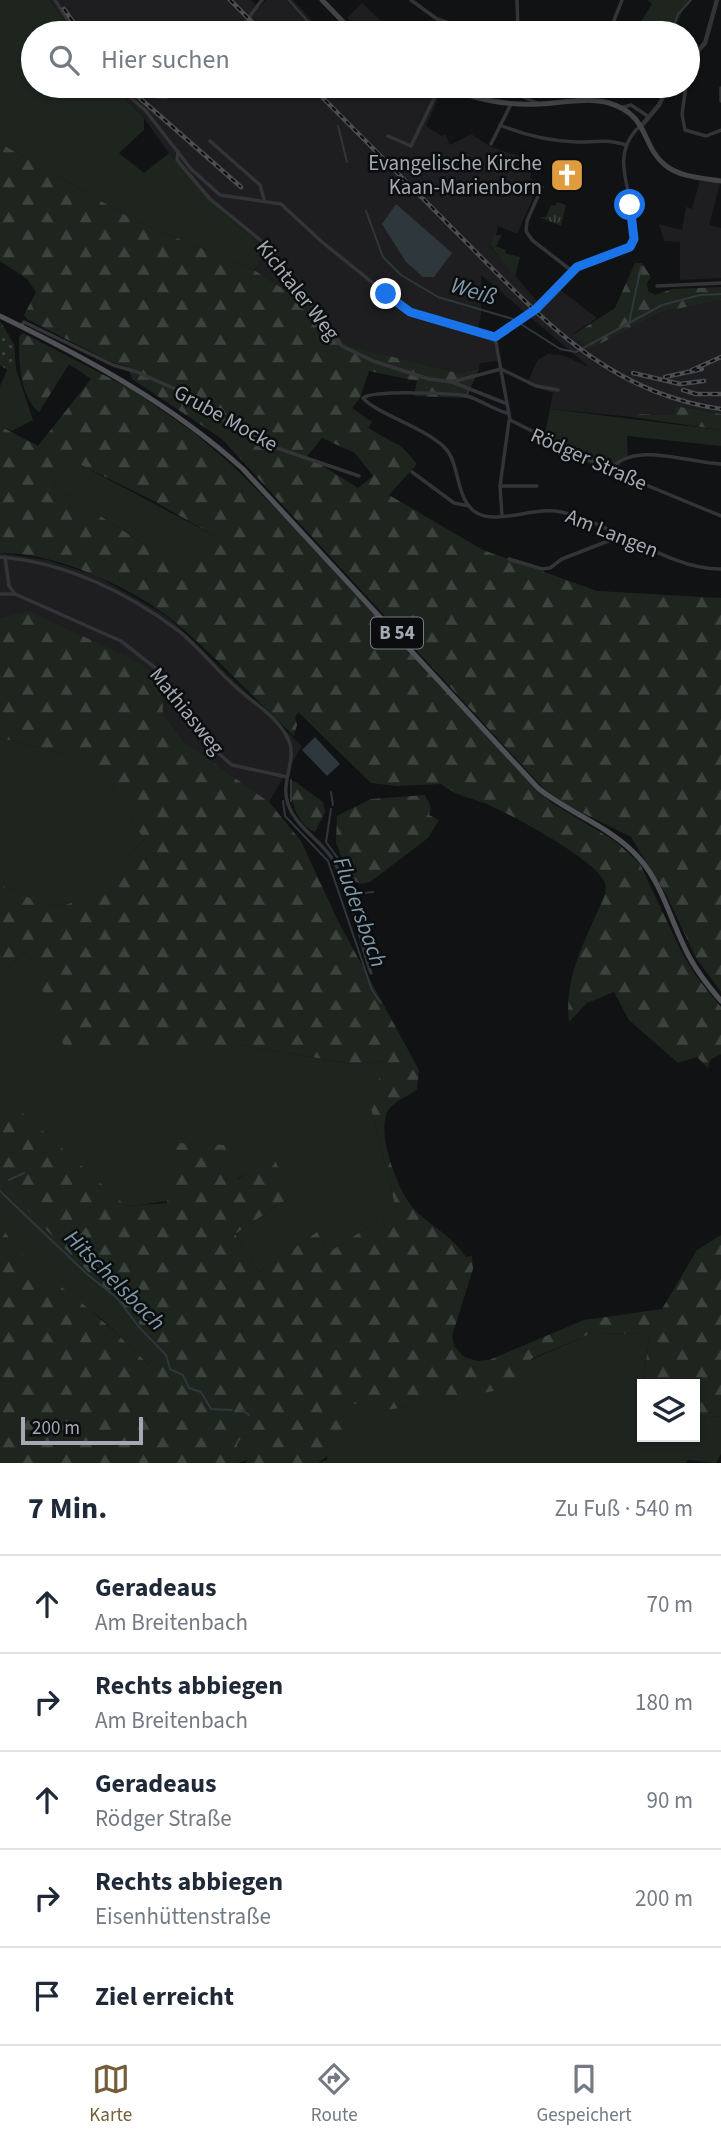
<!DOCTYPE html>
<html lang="de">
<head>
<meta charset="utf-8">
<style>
	body { margin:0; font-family:"Source Sans 3",sans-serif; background:#f6f6f7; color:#1f2937 }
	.controls { position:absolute; right:21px; bottom:21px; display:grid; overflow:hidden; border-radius:0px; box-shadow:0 2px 5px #0004 }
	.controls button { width:63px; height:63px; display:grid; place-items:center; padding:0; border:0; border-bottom:2px solid #e0e1e3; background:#fff; color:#1f2937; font:35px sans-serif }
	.scale { position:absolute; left:21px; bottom:18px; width:122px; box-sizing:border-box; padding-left:7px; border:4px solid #a4a9b2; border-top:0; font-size:19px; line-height:24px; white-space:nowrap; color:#a4a9b2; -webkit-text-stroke:5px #0c0d0e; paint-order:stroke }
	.stop { position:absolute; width:21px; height:21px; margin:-16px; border:5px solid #1a73e8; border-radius:50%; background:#fff }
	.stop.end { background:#1a73e8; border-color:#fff; box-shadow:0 2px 7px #0008 }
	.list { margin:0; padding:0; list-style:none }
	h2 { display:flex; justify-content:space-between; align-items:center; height:91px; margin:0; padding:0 28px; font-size:30px }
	h2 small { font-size:23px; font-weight:400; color:#747a83 }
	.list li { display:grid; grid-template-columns:46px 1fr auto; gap:21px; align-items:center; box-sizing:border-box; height:98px; padding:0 28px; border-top:2px solid #e0e1e3 }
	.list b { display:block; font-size:26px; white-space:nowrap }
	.list p { margin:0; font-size:23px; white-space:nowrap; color:#747a83 }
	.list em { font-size:23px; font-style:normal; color:#747a83 }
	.icon { flex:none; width:38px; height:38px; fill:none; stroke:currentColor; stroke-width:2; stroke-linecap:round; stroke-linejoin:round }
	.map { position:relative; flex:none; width:721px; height:1463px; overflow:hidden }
	.search { position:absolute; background:#fff; box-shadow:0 2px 5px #0004; left:21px; right:21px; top:21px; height:77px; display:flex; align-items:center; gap:18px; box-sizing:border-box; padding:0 24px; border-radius:38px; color:#747a83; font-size:26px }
	.sheet { height:581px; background:#fff }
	nav { display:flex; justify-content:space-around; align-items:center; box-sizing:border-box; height:98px; border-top:2px solid #e0e1e3; background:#fff; font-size:19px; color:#747a83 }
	nav a { display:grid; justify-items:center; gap:4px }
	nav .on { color:#755d3a }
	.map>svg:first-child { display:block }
	.built { fill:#1e1e20 }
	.grass { fill:#1e251f }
	.forest { fill:url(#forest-firs); fill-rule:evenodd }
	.park { fill:url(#park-tufts) }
	.garden { fill:url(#garden-dots) }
	.water { fill:#2e373c }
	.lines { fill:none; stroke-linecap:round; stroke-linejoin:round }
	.stream { stroke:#2e373c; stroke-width:2 }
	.minor { stroke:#333437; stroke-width:3.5 }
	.tertiary { stroke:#333437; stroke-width:4.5 }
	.secondary { stroke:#414347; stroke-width:5 }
	.primary { stroke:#4f5156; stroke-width:5 }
	.rail-casing { stroke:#4c4e52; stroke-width:4.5 }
	.rail { stroke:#0c0d0e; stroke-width:2; stroke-dasharray:5; stroke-linecap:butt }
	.route { stroke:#1a73e8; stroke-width:9 }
	.labels { text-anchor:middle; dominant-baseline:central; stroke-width:5; stroke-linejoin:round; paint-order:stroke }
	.shield { fill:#0c0d0e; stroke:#767a81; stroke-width:2 }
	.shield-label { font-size:19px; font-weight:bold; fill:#a4a9b2 }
	.poi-label { font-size:21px; fill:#a4a9b2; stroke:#0c0d0e; text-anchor:end }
	.street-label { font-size:21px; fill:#a4a9b2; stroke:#0c0d0e }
	.water-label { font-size:23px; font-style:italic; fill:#7e99aa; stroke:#0c0d0e }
</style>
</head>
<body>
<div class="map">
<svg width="721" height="1463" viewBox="0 0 721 1463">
	<defs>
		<pattern id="forest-firs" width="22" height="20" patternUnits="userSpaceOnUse" patternTransform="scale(1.75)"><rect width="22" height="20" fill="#1e251f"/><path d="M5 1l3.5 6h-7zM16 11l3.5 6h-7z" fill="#3c423d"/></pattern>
		<pattern id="park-tufts" width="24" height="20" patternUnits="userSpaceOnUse" patternTransform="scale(1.75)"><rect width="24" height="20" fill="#1e251f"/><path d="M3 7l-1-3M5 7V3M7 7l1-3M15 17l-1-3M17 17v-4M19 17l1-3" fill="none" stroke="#3c423d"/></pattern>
		<pattern id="garden-dots" width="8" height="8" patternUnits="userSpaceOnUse" patternTransform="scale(1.75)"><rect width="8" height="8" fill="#1e251f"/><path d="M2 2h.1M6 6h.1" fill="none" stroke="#3c423d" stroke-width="1.8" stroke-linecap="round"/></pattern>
	</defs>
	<rect width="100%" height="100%" fill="#111213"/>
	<!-- built -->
	<g class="built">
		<path d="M50 0H251L259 8 266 0H293L323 33H71Z"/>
		<path d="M362 3 379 19 398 33H365L347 18Z"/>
		<path d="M112 86H433L442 90 426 126 442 136 445 134 450 145 471 134 491 147 534 161 530 178 538 182 537 189 517 234 498 226 490 246 542 307 559 289 597 318 573 334 590 349 661 312 721 300V414L675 406 674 415 640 414 632 417 550 409 553 393 527 384 537 361 547 354 562 355 589 367 481 275V315L478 329 495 337 499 361 480 363 479 369 457 373 346 345 322 314 254 270 268 251 221 210 169 153 144 118Z"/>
		<path d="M700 180 720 184 709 225 721 228V278L680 280V242L664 241 659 224 682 230 686 207 692 209Z"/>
		<path d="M0 553 47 560 97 576 168 617 302 746 269 802 184 742 163 714 162 683 29 612 0 618Z"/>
	</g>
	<!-- grass -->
	<g class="grass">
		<path d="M0 0H50L71 33H33V86H112L144 118V130L119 153 144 173 169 153 221 210 268 251 254 270 136 221 5 146H0Z"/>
		<path d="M647 0H692L682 12 673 33H660L654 30 651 33H638L635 31 652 4Z"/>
		<path d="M498 226 496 235H502L496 246 506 250 505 253 520 257 515 277 490 245Z"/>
		<path d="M8 368 12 373 16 369 33 420 12 431 0 426V386Z"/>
		<path d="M550 409 721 430V446L627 436 628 459 621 462 616 476 543 442Z"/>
		<path d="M68 458 213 535 180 567 52 485Z"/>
		<path d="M0 738 66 754 107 777 144 840C126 858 85 906 60 906 41 906 20 893 3 886L0 891Z"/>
		<path d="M27 951 40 983 89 1045H241L352 1064 385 1061 371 1109 396 1209 329 1252 317 1232 259 1272 235 1234 289 1198 257 1168C218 1192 172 1203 126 1206L18 1110 0 1114V973Z"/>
		<path d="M0 1179 81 1265 105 1285 161 1349 148 1364 103 1320 31 1265 12 1246 0 1225Z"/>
		<path d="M592 1333 650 1334 643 1380 646 1384H642V1437H695V1421L709 1416 721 1417V1454L716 1463 688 1460 686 1463H319L327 1460 333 1399 388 1410 536 1382 531 1360Z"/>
		<path d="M242 1436 259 1437 250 1460 237 1463V1445Z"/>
	</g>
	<!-- forest -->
	<g class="forest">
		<path d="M0 146H5L136 221 254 270 322 314 346 345 457 373 479 369 466 398 414 396 417 381 369 371 360 398 352 408 372 422 368 428 402 447 417 464 389 495 483 550 597 591 721 598V992L696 958 667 896 631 837 565 804 543 788 222 439 132 379 128 367 109 361 27 319 24 315 36 292 27 279 0 261ZM322 438 355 453 373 476 358 488 307 456Z"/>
		<path d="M635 263H642L651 277 647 283 648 291 655 295 672 289 721 287V300L661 312 590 349 573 335 615 308Z"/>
		<path d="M23 333 131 389 193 432 233 466 297 530 528 780 552 803 615 841 640 864 681 951 696 976 721 1007V1054L710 1060 708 1068 697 1057 678 1063 629 1020 614 992 587 1003 569 1022C564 980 583 944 600 906 604 898 608 890 604 881 593 858 509 813 484 803 467 797 455 795 441 784L397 786 371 783 298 712 295 717 297 725 294 736C254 699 210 650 169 617 128 586 52 551 0 553V426L38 446 91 379 69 364 39 412C19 395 19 361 19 337ZM69 459 152 500 213 535 180 567 52 485Z"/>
		<path d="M675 406 721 414V430L632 417 640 414 674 415Z"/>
		<path d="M29 611 140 663 162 683 163 714 184 742 269 802 301 841 338 921 419 1070 417 1089C409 1096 396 1100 390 1108 373 1127 398 1192 414 1209 431 1227 452 1235 466 1257L472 1256 473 1269 452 1336 454 1346 464 1357 477 1361 489 1360 584 1320 662 1309 697 1250 721 1235V1417L709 1416 695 1421V1384H646L643 1381 650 1334 592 1333 531 1359 537 1383 388 1410 334 1400 346 1442 318 1463H246L259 1437 242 1436 237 1445V1463H0V1225C27 1266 47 1274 83 1304 106 1323 127 1343 148 1364L161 1349C111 1289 50 1239 0 1179V1114L18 1109 126 1206 167 1203 176 1143 225 1145 238 1179 257 1168 276 1162 289 1198 235 1234 259 1272 317 1232 329 1252 396 1209 371 1109 384 1061 353 1064 241 1045H89L69 1059 27 951 0 973V891L3 886C20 893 41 905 59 906 84 906 127 857 144 840L107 777 66 754 0 738V618Z"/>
		<path d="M294 781 323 802 325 812 315 832C296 824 291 801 290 782Z"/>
		<path d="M425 795 431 807 429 815 439 820 428 838 370 882 362 884 351 880 336 843 337 816 371 799Z"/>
	</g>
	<!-- park -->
	<path class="park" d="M557 202 566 205 561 226 539 217H546L551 205 555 206Z"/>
	<!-- garden -->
	<path class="garden" d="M0 321 14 344 16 369 12 373 0 365Z"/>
	<!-- water -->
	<g class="water">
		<path d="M396 204 452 253 434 277H423L406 262 382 224Z"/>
		<path d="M315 737 340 764 327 776 302 750Z"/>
	</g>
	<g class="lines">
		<!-- stream -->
		<g class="stream">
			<path d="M289 0 318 33"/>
			<path d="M671 33 678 14 691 0"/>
			<path d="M338 126 347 162"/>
			<path d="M366 211 383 257 401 275 438 297 513 319 560 349 576 352 662 305 700 295 721 294"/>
			<path d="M629 323 641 267"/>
			<path d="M331 792 333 805"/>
			<path d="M283 801 285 816 328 861 372 990 381 1003"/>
			<path d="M291 801V780"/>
			<path d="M331 809 326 842 339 860 351 889 359 893"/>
			<path d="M364 893 373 892"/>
			<path d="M9 1180 24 1173"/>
			<path d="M0 1191 88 1275 117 1298 139 1327 166 1355 170 1369 183 1375 189 1388 201 1392 211 1409 232 1410"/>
			<path d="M242 1410 249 1415"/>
		</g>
		<!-- minor -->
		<g class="minor">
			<path d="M55 0 76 33"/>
			<path d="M411 0 437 19 480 33"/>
			<path d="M517 0 518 33"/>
			<path d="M243 25 262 0"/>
			<path d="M609 33 622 0"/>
			<path d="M688 63V76"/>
			<path d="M117 86 145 110 191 169 220 195 281 204 322 242 404 308 495 337"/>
			<path d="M518 86 519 95 537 103"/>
			<path d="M686 86 682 114 685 130 706 136 721 130"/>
			<path d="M721 88V101"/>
			<path d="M577 101 581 86"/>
			<path d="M620 108 631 105 649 117"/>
			<path d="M500 125C526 136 549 141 576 142 598 143 601 138 626 145"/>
			<path d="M388 136 411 146 440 86"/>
			<path d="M210 141 260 185 264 199"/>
			<path d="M491 144 511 104"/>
			<path d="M178 151 177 160 210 199 270 248 307 297 324 329 342 346 373 361 429 379 452 382 505 403"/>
			<path d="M542 187 527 221 526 231 532 240 572 271"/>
			<path d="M657 286 721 283"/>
			<path d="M21 326 24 322 113 365 137 372 191 396 217 416 271 446 359 476"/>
			<path d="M495 337 510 420 610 470 721 516"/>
			<path d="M495 337 536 309 577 266 630 247C650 214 600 164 639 127"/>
			<path d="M501 369 536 386 558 390"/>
			<path d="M452 382 501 369"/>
			<path d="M507 413C494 410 481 400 467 396 451 393 373 390 363 398 375 413 426 428 445 448 461 465 455 501 477 513 498 525 535 506 561 512 611 523 671 570 721 569"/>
			<path d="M610 470C633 440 689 463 721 464"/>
			<path d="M412 472 454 503 469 506"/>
			<path d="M500 486H537"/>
			<path d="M502 516 500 486 509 421"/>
			<path d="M0 557C65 562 129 593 180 632 200 648 217 671 237 688 254 704 279 717 289 741 297 760 280 783 288 804 296 827 318 838 331 857 352 890 358 936 371 973"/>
			<path d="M5 557 9 586 15 594 121 641 158 670 218 753 232 765 287 777"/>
			<path d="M509 559 542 569 550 568 562 559 621 536"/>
			<path d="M0 594H15"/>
		</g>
		<!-- tertiary -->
		<g class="tertiary">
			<path d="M688 62 705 43 717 0"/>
			<path d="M642 125 659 105 668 86"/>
		</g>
		<!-- secondary -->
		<g class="secondary">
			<path d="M322 0 354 33"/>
			<path d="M439 86C472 98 504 106 539 104 562 103 586 97 609 103 650 115 641 146 665 165 679 177 703 178 721 181"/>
		</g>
		<!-- primary -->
		<path class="primary" d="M0 316C88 359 170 403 243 469L538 788C570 814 612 827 639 858 664 886 672 926 690 958 698 973 710 988 721 1001"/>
		<!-- rail casing -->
		<g class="rail-casing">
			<g id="rail">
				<path d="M230 0 263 33"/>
				<path d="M64 9 81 33"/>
				<path d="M126 86 241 187"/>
				<path d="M311 86C361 136 411 186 461 237 540 316 604 392 721 409"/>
				<path d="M135 89C155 101 181 97 201 86"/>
				<path d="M692 370 721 357"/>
				<path d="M633 373 680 384 704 381"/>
				<path d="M665 377 702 369"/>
				<path d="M683 390 696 394H721"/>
			</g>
		</g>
		<!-- rail -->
		<use href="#rail" class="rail"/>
	</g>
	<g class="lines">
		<!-- route -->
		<path class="route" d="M386 294 410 312 495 337 536 309 577 267 630 247 634 239 630 205"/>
	</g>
	<!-- icons -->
	<defs>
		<g id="church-square" transform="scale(1.75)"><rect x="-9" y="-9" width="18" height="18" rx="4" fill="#de9c3e" stroke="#0c0d0e"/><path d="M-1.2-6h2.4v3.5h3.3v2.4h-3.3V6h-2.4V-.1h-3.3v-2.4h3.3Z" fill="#fff"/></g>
	</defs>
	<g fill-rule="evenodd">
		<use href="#church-square" x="567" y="175"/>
	</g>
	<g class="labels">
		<!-- shield labels -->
		<rect class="shield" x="371" y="617.5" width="52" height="31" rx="5"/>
		<g class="shield-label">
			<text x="397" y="633">B 54</text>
		</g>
		<!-- poi labels -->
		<g class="poi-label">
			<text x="542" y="163">Evangelische Kirche<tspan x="542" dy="24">Kaan-Marienborn</tspan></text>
		</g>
		<!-- street labels -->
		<g class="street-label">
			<text transform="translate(298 290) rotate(52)">Kichtaler Weg</text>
			<text transform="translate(226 418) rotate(29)">Grube Mocke</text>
			<text transform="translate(589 459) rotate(24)">Rödger Straße</text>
			<text transform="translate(612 533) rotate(22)">Am Langen</text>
			<text transform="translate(187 711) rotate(51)">Mathiasweg</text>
		</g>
		<!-- water labels -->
		<g class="water-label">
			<text transform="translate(474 291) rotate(17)">Weiß</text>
			<text transform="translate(360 912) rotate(70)">Fludersbach</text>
			<text transform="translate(115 1280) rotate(45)">Hitschelsbach</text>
		</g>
	</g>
</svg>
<div class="controls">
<button><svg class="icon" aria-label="layers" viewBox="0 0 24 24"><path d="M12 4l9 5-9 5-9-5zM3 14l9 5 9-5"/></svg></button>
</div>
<div class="scale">200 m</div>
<div class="stop" style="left:630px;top:205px"></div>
<div class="stop end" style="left:386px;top:294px"></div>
<div class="search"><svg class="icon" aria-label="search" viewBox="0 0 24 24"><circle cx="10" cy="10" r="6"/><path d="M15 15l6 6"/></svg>Hier suchen</div>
</div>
<section class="sheet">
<h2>7 Min.<small>Zu Fuß · 540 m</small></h2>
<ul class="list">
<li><svg class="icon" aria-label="ahead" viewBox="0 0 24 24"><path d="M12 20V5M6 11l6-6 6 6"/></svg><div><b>Geradeaus</b><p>Am Breitenbach</p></div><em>70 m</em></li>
<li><svg class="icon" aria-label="right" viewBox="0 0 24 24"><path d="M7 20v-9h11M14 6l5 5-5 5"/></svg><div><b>Rechts abbiegen</b><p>Am Breitenbach</p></div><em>180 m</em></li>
<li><svg class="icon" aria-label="ahead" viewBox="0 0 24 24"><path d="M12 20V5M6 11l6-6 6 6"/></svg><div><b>Geradeaus</b><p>Rödger Straße</p></div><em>90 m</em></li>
<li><svg class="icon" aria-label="right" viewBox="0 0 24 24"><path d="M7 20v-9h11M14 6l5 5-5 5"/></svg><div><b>Rechts abbiegen</b><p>Eisenhüttenstraße</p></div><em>200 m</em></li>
<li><svg class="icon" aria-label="arrive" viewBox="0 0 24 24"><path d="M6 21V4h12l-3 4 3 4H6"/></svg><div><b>Ziel erreicht</b></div></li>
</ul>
</section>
<nav>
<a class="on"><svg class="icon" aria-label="map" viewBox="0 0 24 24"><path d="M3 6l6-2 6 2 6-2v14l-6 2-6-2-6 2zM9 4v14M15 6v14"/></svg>Karte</a>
<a><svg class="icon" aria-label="directions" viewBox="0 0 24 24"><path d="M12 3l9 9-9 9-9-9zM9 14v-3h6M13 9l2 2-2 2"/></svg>Route</a>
<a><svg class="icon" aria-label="saved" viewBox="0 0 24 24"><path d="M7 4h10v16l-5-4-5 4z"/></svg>Gespeichert</a>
</nav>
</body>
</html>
